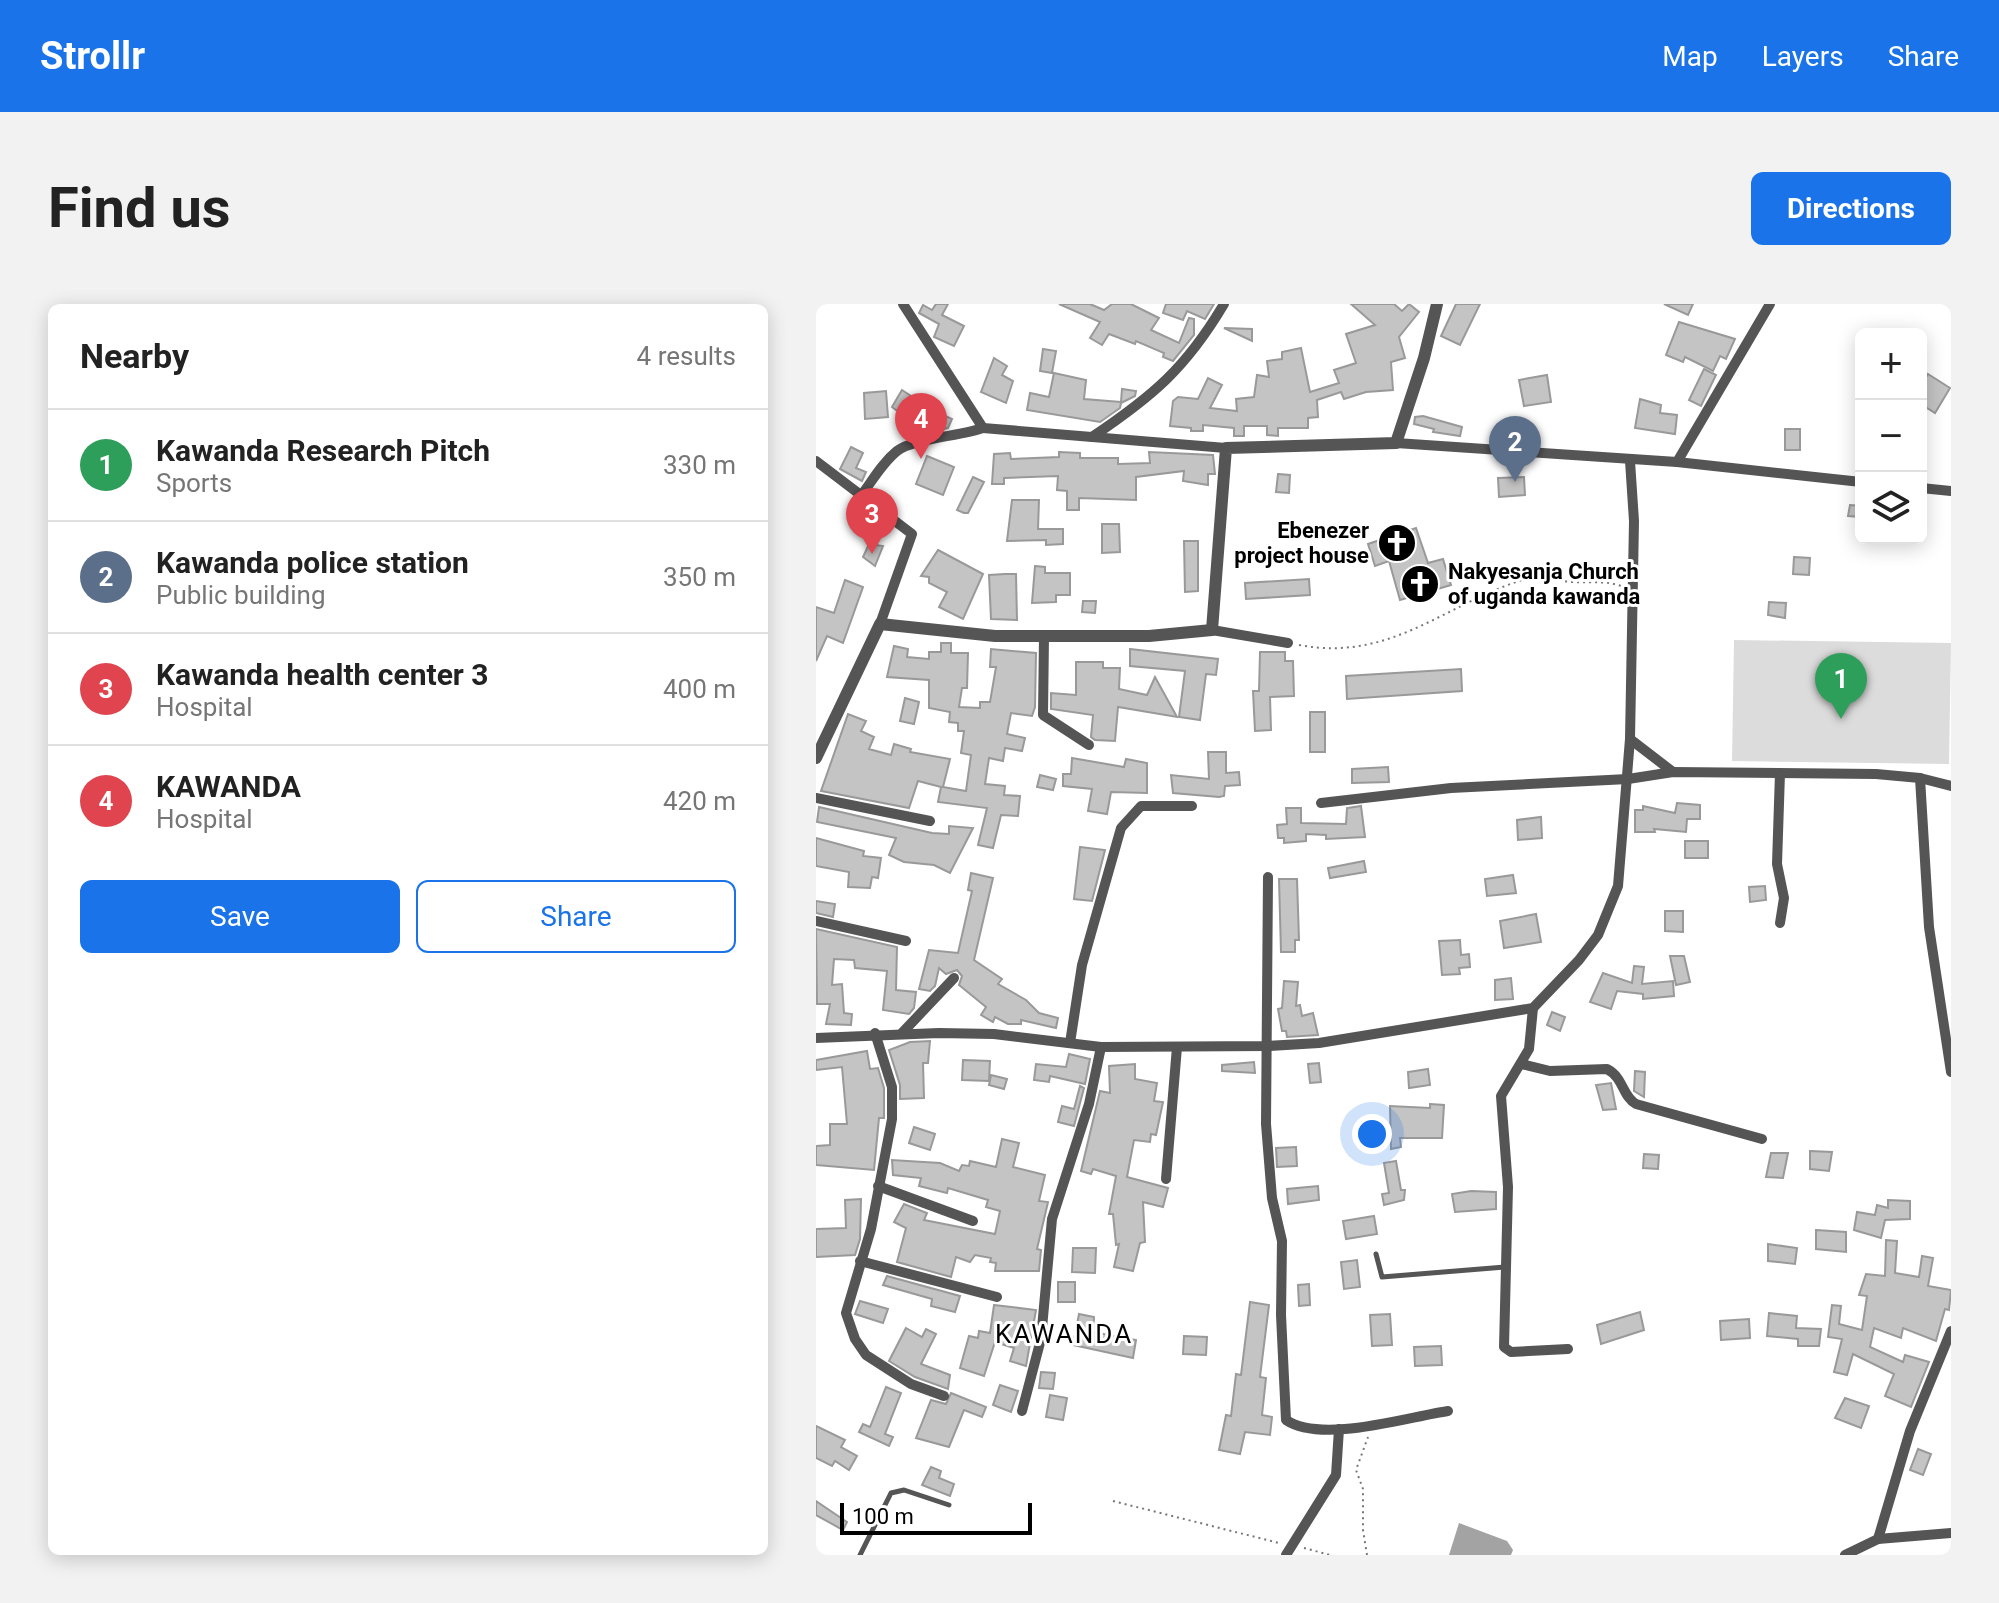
<!DOCTYPE html>
<html lang="en">
<head>
<meta charset="utf-8">
<style>
	body { margin:0; font-family:Roboto,sans-serif; background:#f2f2f2; color:#222 }
	.controls { position:absolute; right:24px; top:24px; display:grid; overflow:hidden; border-radius:12px; box-shadow:0 4px 20px #0003 }
	.controls button { width:72px; height:72px; display:grid; place-items:center; padding:0; border:0; border-bottom:2px solid #e0e0e0; background:#fff; color:#222; font:40px sans-serif }
	.scale { position:absolute; left:24px; bottom:20px; width:192px; box-sizing:border-box; padding-left:8px; border:4px solid #000; border-top:0; font-size:22px; line-height:28px; white-space:nowrap; color:#000; -webkit-text-stroke:6px #fff; paint-order:stroke }
	.you { position:absolute; left:556px; top:830px; width:28px; height:28px; margin:-20px; border:6px solid #fff; border-radius:50%; background:#1a73e8; box-shadow:0 0 0 12px #1a73e833 }
	.badge { display:grid; place-items:center; width:52px; height:52px; border-radius:50%; background:#1a73e8; color:#fff; font-size:26px; font-weight:700 }
	.pin { position:absolute; translate:-50% -66px; filter:drop-shadow(0 2px 4px #0008) }
	.pin::after { content:''; position:absolute; top:42px; width:28px; height:24px; background:inherit; clip-path:polygon(0 0,100% 0,50% 100%) }
	.list { margin:0; padding:0; list-style:none }
	h2 { display:flex; justify-content:space-between; align-items:center; height:104px; margin:0; padding:0 32px; font-size:34px }
	h2 small { font-size:26px; font-weight:400; color:#767676 }
	.list li { display:grid; grid-template-columns:52px 1fr auto; gap:24px; align-items:center; box-sizing:border-box; height:112px; padding:0 32px; border-top:2px solid #e0e0e0 }
	.list b { display:block; font-size:30px; white-space:nowrap }
	.list p { margin:0; font-size:26px; white-space:nowrap; color:#767676 }
	.list em { font-size:26px; font-style:normal; color:#767676 }
	.actions { display:flex; gap:16px; padding:24px 32px }
	.actions a { flex:1; padding:18px 0; border:2px solid #1a73e8; border-radius:12px; text-align:center; font-size:28px; color:#1a73e8 }
	.actions .main { background:#1a73e8; color:#fff }
	.icon { flex:none; width:44px; height:44px; fill:none; stroke:currentColor; stroke-width:2; stroke-linecap:round; stroke-linejoin:round }
	.map { position:relative; flex:none; width:1135px; height:1251px; overflow:hidden; border-radius:12px }
	header { display:flex; align-items:center; gap:48px; box-sizing:border-box; height:112px; padding:0 40px; background:#1a73e8; color:#fff }
	header strong { font-size:38px }
	nav { display:flex; gap:44px; margin-inline-start:auto; font-size:28px }
	.intro { display:flex; align-items:center; justify-content:space-between; box-sizing:border-box; height:192px; padding:0 48px }
	h1 { margin:0; font-size:56px }
	.button { padding:20px 36px; border-radius:12px; background:#1a73e8; color:#fff; font-size:28px; font-weight:700 }
	main { display:flex; gap:48px; padding:0 48px }
	aside { flex:1; background:#fff; border-radius:12px; box-shadow:0 4px 20px #0003 }
	.map>svg:first-child { display:block }
	.green { fill:#dcdcdc }
	.water { fill:#a3a3a3 }
	.building { fill:#c4c4c4; stroke:#999; stroke-width:2 }
	.lines { fill:none; stroke-linecap:round; stroke-linejoin:round }
	.path { stroke:#777; stroke-width:2; stroke-dasharray:2 4; stroke-linecap:butt }
	.service { stroke:#555; stroke-width:5 }
	.minor { stroke:#555; stroke-width:10 }
	.tertiary { stroke:#555; stroke-width:12 }
	.labels { text-anchor:middle; dominant-baseline:central; stroke-width:6; stroke-linejoin:round; paint-order:stroke }
	.poi-label { font-size:22px; font-weight:bold; fill:#000; stroke:#fff; text-anchor:end }
	.quarter-label { font-size:26px; letter-spacing:2px; fill:#000; stroke:#fff }
</style>
</head>
<body>
<header>
<strong>Strollr</strong>
<nav><a>Map</a><a>Layers</a><a>Share</a></nav>
</header>
<div class="intro"><h1>Find us</h1><a class="button">Directions</a></div>
<main>
<aside>
<h2>Nearby<small>4 results</small></h2>
<ul class="list">
<li><span class="badge" style="background:#2e9e5b">1</span><div><b>Kawanda Research Pitch</b><p>Sports</p></div><em>330 m</em></li>
<li><span class="badge" style="background:#5c6f8a">2</span><div><b>Kawanda police station</b><p>Public building</p></div><em>350 m</em></li>
<li><span class="badge" style="background:#e0444e">3</span><div><b>Kawanda health center 3</b><p>Hospital</p></div><em>400 m</em></li>
<li><span class="badge" style="background:#e0444e">4</span><div><b>KAWANDA</b><p>Hospital</p></div><em>420 m</em></li>
</ul>
<div class="actions"><a class="main">Save</a><a>Share</a></div>
</aside>
<div class="map">
<svg width="1135" height="1251" viewBox="0 0 1135 1251">
	<rect width="100%" height="100%" fill="#fff"/>
	<!-- green -->
	<path class="green" d="M918 336 1135 339 1133 460 916 457Z"/>
	<!-- water -->
	<path class="water" d="M643 1219 691 1237 697 1246 695 1251H633Z"/>
	<!-- building -->
	<g class="building">
		<path d="M120 0H132L126 11 148 22 138 42 118 33 123 20 103 9 107 1 116 6Z"/>
		<path d="M243 0H274L288 6 296 0H315L343 14 335 26 363 39 373 14 378 15V31L357 57 347 53 348 49 320 37 319 40 293 30 286 41 274 34 284 18Z"/>
		<path d="M350 0H398L389 15 371 7 367 16 347 9Z"/>
		<path d="M535 0H578L586 7 593 0 603 8 583 33 589 54 575 58 577 86 550 88 528 95 525 88 501 96 502 113 492 114V124H462V132L451 131V122H428V132H418V124L387 121V127H375V124L354 122 357 97 362 93 382 95 392 74 406 81 394 104 421 107 420 95 438 93 441 71 453 73 451 57 466 55V48L485 44 494 88 523 79 518 66 540 59 530 30 559 21Z"/>
		<path d="M640 0H664L644 41 625 32Z"/>
		<path d="M848 0H877L872 11Z"/>
		<path d="M863 18 919 35 910 55 904 52 897 67 869 53 867 58 850 51Z"/>
		<path d="M408 24 436 25V37Z"/>
		<path d="M227 45 240 47 236 69 224 67Z"/>
		<path d="M178 54 191 62 186 71 197 77 190 99 165 88Z"/>
		<path d="M888 65 900 71 885 102 873 96Z"/>
		<path d="M238 69 270 76 268 95 305 98 306 85 320 87 319 92 305 99 304 104 284 118 211 106 214 89 233 93Z"/>
		<path d="M1112 70 1134 84 1119 109 1105 100V81Z"/>
		<path d="M731 71 735 98 708 102 703 76Z"/>
		<path d="M86 86 95 92 84 109 76 103Z"/>
		<path d="M70 87 72 113 49 115 48 89Z"/>
		<path d="M824 95 845 101 844 109 861 111 859 130 819 124Z"/>
		<path d="M114 105 136 115 132 124 117 127 107 122Z"/>
		<path d="M607 112 646 123 644 132 617 128 618 125 598 120 599 113Z"/>
		<rect x="969" y="125" width="15" height="21"/>
		<path d="M35 143 47 149 40 164 50 168 46 177 24 165Z"/>
		<path d="M243 148 264 149V154H302V160L334 159 333 148 397 151 399 170H392V181L367 177 368 167 320 173V196L263 194V206H251V187L241 186 242 172 188 174V180H176L178 150 194 149 195 155 243 153Z"/>
		<path d="M111 152 138 163 127 191 100 180Z"/>
		<path d="M462 170 474 171 473 189 460 188Z"/>
		<path d="M157 173 168 178 152 209H148L141 206Z"/>
		<path d="M708 173 709 191 683 193 682 174Z"/>
		<path d="M196 196H223L222 225H247V240L230 241V236L191 237Z"/>
		<path d="M1034 201 1045 202V213L1032 212Z"/>
		<path d="M286 220H303L304 248 286 249Z"/>
		<path d="M600 224 612 259 627 255 635 281 584 296 573 257 559 262 552 240Z"/>
		<path d="M368 237H382V287L369 288Z"/>
		<path d="M53 240 67 242 59 262 47 253Z"/>
		<path d="M122 246 167 270 147 315 123 303 131 288 113 279V273L105 272Z"/>
		<path d="M978 253 994 254 993 271 977 270Z"/>
		<path d="M219 262 229 263V269H254V291H240V298L216 299Z"/>
		<path d="M189 270H200L201 316 175 315 173 271Z"/>
		<path d="M493 275 494 291 430 295 429 279Z"/>
		<path d="M29 276 47 283 27 339 11 332 0 357V303L18 309Z"/>
		<path d="M267 297H280L279 309 266 308Z"/>
		<path d="M953 298 970 299 969 314 952 311Z"/>
		<path d="M125 339H135V349H152L151 384H146L143 403 164 404V398H174L180 363H174L175 345 220 349 219 403 216 412 195 409 191 430 209 434 206 447 189 444 187 457 173 454 169 480 189 482 188 491 204 492 202 512 185 511 177 544 162 541 171 504 122 498 125 483 102 477 93 504 5 487 32 410 50 417 45 427 58 433 53 445 75 451 78 440 95 445 94 448 134 455 127 483 150 487 155 451 145 449 148 427H142V419L133 418 134 408 113 404V376L71 373 78 342 92 345 91 353 113 355V348H125Z"/>
		<path d="M314 345 402 355 400 371 390 370 384 416 363 413 369 367 314 362Z"/>
		<path d="M444 348H469V357H477L478 392 454 393 455 426 439 427 437 387H443Z"/>
		<path d="M260 358H287V364H304L303 385 331 391 339 373 361 413 302 403 299 437 279 436 275 433 277 411 235 405V389L260 391Z"/>
		<path d="M645 365 646 387 531 395 530 372Z"/>
		<path d="M89 394 103 398 98 420 84 417Z"/>
		<rect x="494" y="408" width="15" height="40"/>
		<path d="M392 448H410V469L423 468 424 481 409 482 408 492 403 493 357 489 355 471 393 475Z"/>
		<path d="M256 454 308 463 310 455 331 459V489L295 488 291 510 272 507 276 485 247 482V470H255Z"/>
		<path d="M572 463 573 478 536 479V465Z"/>
		<path d="M224 471 240 475 237 486 221 483Z"/>
		<path d="M861 499 884 501V515H871L870 528 838 525 839 528H819V506H827V502L859 509Z"/>
		<path d="M545 502 549 533 510 535V531L490 530V537L468 539V534H462L461 521 471 520 470 504H485V519L530 520 531 504Z"/>
		<path d="M3 503 116 529 133 530V522L157 524 134 569 118 561 88 558 73 551 80 534 1 518Z"/>
		<path d="M725 513 726 534 702 536 701 516Z"/>
		<path d="M0 534 48 547 47 552 65 554 62 574 56 573 54 584 32 583 33 568 0 562Z"/>
		<rect x="869" y="537" width="23" height="17"/>
		<path d="M264 543 289 546 276 597 258 595Z"/>
		<path d="M548 557 550 568 514 574 512 564Z"/>
		<path d="M155 569 177 574 158 656 186 675 182 680 210 696 223 709 242 714 240 724 205 716V720H192L179 713 177 718 165 711 170 703 143 681 146 672 141 666 130 670 123 664 119 682 114 687 103 685 113 646 142 649 156 587 152 586Z"/>
		<path d="M697 571 700 589 671 592 669 575Z"/>
		<path d="M463 575H481L483 636H479V648H465Z"/>
		<path d="M949 582 950 596 934 598 933 583Z"/>
		<path d="M0 597 19 600 17 613 0 609Z"/>
		<path d="M849 607H867V628L849 627Z"/>
		<path d="M720 610 725 638 688 644 684 617Z"/>
		<path d="M0 625 81 643 80 686 100 688 98 704 93 710 67 706 71 667 39 664 38 656 18 655 16 681 26 680 28 709 36 710 35 721 10 720 14 700H1Z"/>
		<path d="M644 636 645 651 653 650 654 663 643 664 644 670 626 671 623 637Z"/>
		<path d="M854 652H868L874 678 860 681Z"/>
		<path d="M818 662 828 663 826 680 857 677 858 692 827 695V690L801 687 795 705 774 698 787 669 816 679Z"/>
		<path d="M695 674 697 695 679 696V676Z"/>
		<path d="M468 677 482 678 480 702 484 701 486 712 497 709 502 731 471 733 470 727H466L462 705 466 704Z"/>
		<path d="M736 708 749 713 744 727 731 721Z"/>
		<path d="M114 737 112 759H107L108 794 84 795V781L73 746 94 738Z"/>
		<path d="M51 747 54 765 62 764 68 784V814H63L58 866 0 861V842L14 841V820H31L26 763 0 766V756Z"/>
		<path d="M253 750 274 755 269 780 234 772 233 778 218 776 220 760 250 763Z"/>
		<path d="M147 756 174 757 173 777 146 776Z"/>
		<path d="M438 758 439 769 406 767V761Z"/>
		<path d="M503 759 505 778 494 779 492 760Z"/>
		<path d="M319 760V775L341 779 338 797 347 798 340 831 335 830 334 838 318 836 311 873 352 884 347 903 327 898 329 938 324 939 317 967 298 963 303 940 300 941 297 910H293L300 872 277 865 275 870 265 867 284 787 294 789 293 762Z"/>
		<path d="M612 765 614 781 593 784 592 768Z"/>
		<path d="M819 767 829 768 828 793 818 787Z"/>
		<path d="M175 771 191 775 188 785 173 781Z"/>
		<path d="M795 779 800 805 787 806 780 781Z"/>
		<path d="M264 782 268 784 258 822 242 818 246 802 258 805Z"/>
		<path d="M614 800 628 801 626 834H584L585 843 575 845 574 802 614 804Z"/>
		<path d="M98 823 119 830 114 846 93 839Z"/>
		<path d="M186 835 203 839 197 863 229 871 223 897 232 898 221 945 225 946 223 967H179L180 959 174 958 175 954 159 951 154 958 140 953 135 973 81 958 90 924 78 918 88 900 111 909 108 916 179 930 184 907 170 903 172 896 132 884 131 889 103 882 105 874 77 871 76 856 124 859 143 867 146 861 153 862 154 857 180 863Z"/>
		<path d="M480 843 481 862 461 863 460 844Z"/>
		<path d="M994 847 1016 848 1013 867 994 865Z"/>
		<path d="M955 849H972L967 874 950 873Z"/>
		<path d="M828 850 843 851 842 865 827 864Z"/>
		<path d="M580 857 585 886H589L588 896 568 901 566 890 573 889 568 859Z"/>
		<path d="M502 882 503 896 472 900 471 885Z"/>
		<path d="M655 887 680 888V905L639 908 636 890Z"/>
		<path d="M45 895 44 935 39 951 0 953V925L30 924 29 896Z"/>
		<path d="M1072 896 1094 897V915L1069 916 1065 934 1038 926 1041 908 1059 911 1061 901 1072 904Z"/>
		<path d="M558 912 561 930 530 935 527 917Z"/>
		<path d="M1000 926 1030 928V948L1000 945Z"/>
		<path d="M1070 936 1081 937 1079 969 1103 973 1106 952 1117 954 1112 982 1135 986 1133 1006 1129 1005 1120 1037 1087 1024 1085 1034 1058 1024 1054 1043 1087 1058 1089 1051 1113 1058 1095 1103 1069 1092 1078 1070 1037 1050 1031 1071 1018 1068 1026 1035 1012 1033 1016 1001 1025 1002 1023 1020 1046 1026 1051 992 1043 991 1050 970 1069 972Z"/>
		<path d="M952 940 981 944 979 960 952 957Z"/>
		<path d="M257 944H280L279 969 256 968Z"/>
		<path d="M541 956 544 983 528 985 525 958Z"/>
		<path d="M71 972 144 992 139 1008 115 1002 116 995 67 981Z"/>
		<rect x="242" y="978" width="17" height="20"/>
		<path d="M493 980 494 1001 483 1002 482 981Z"/>
		<path d="M44 997 72 1005 67 1019 39 1010Z"/>
		<path d="M434 998 453 1001 444 1073 450 1074 446 1111 456 1113 454 1131 429 1128 424 1150 403 1146 410 1111 415 1112 420 1070 425 1071Z"/>
		<path d="M178 1001 220 1006 210 1062 194 1057 198 1044 179 1038 168 1072 144 1064 153 1032 162 1034 163 1027 174 1029Z"/>
		<path d="M824 1008 828 1026 785 1040 781 1021Z"/>
		<path d="M953 1009 981 1012 980 1024 1005 1025 1003 1042H982V1035L951 1032Z"/>
		<path d="M263 1010 278 1013 277 1028 320 1036 317 1054 257 1041Z"/>
		<path d="M574 1010 576 1041 556 1042 554 1011Z"/>
		<path d="M933 1015 934 1034 905 1036 904 1017Z"/>
		<path d="M90 1024 106 1033 110 1025 120 1030 105 1060 134 1071 132 1085 99 1073 73 1057Z"/>
		<path d="M368 1032 391 1033 390 1051 367 1050Z"/>
		<path d="M625 1042 626 1061 599 1062 598 1043Z"/>
		<path d="M225 1068 239 1069 237 1085 223 1084Z"/>
		<path d="M184 1081 202 1087 195 1108 177 1101Z"/>
		<path d="M70 1083 85 1089 69 1130 77 1133 73 1142 43 1128 47 1120 54 1123Z"/>
		<path d="M135 1089 170 1103 166 1113 148 1106 133 1143 100 1134 115 1096 130 1100Z"/>
		<path d="M234 1091 251 1094 247 1116 230 1113Z"/>
		<path d="M1029 1094 1053 1102 1045 1124 1019 1114Z"/>
		<path d="M0 1122 29 1136 25 1143 41 1152 33 1166 19 1157 16 1162 0 1154Z"/>
		<path d="M1102 1145 1115 1150 1107 1171 1094 1166Z"/>
		<path d="M115 1163 125 1167 123 1174 138 1180 134 1192 106 1181Z"/>
		<path d="M0 1197 31 1218 27 1226 0 1211Z"/>
	</g>
	<g class="lines">
		<!-- path -->
		<g class="path">
			<path d="M483 341C583 360 638 289 729 270 752 285 780 273 805 282"/>
			<path d="M297 1197 463 1239"/>
			<path d="M488 1244 514 1251"/>
			<path d="M551 1251 547 1226V1185L540 1166 552 1133"/>
		</g>
		<!-- service -->
		<g class="service">
			<path d="M560 950 566 973 689 963"/>
			<path d="M44 1251 75 1189 88 1186 133 1201"/>
		</g>
		<!-- minor -->
		<g class="minor">
			<path d="M87 0 167 124 410 144"/>
			<path d="M276 133C337 92 370 64 408 0"/>
			<path d="M580 139 861 158 1045 178"/>
			<path d="M0 157 96 230 64 320"/>
			<path d="M861 158 954 0"/>
			<path d="M1105 184 1135 187"/>
			<path d="M45 192C56 177 66 159 81 147 96 135 144 132 167 124"/>
			<path d="M396 326 472 339"/>
			<path d="M228 332 227 411 273 441"/>
			<path d="M814 435 857 468"/>
			<path d="M964 469 961 560 968 594 964 619"/>
			<path d="M1104 474 1113 623 1135 768"/>
			<path d="M0 494 114 517"/>
			<path d="M505 499 635 484 812 475 857 468 1060 470 1104 474 1135 482"/>
			<path d="M452 573 450 820 456 894 466 937 465 1011 470 1116C506 1140 591 1113 632 1107"/>
			<path d="M0 617 90 637"/>
			<path d="M717 704 713 745 685 792 692 883 688 1043 695 1048 752 1045"/>
			<path d="M59 729 76 783V815L55 925 30 1009 39 1035 50 1051 95 1080 128 1092"/>
			<path d="M86 729 138 674"/>
			<path d="M0 734 123 729 178 730 285 743 452 742 503 739 717 704 763 656 782 631 802 582 814 435 818 217 814 157"/>
			<path d="M254 739 266 661 305 524 325 502H376"/>
			<path d="M705 760 734 767 791 765C808 774 806 792 820 800L946 835"/>
			<path d="M350 875 361 743"/>
			<path d="M62 882 157 917"/>
			<path d="M44 957 181 993"/>
			<path d="M206 1107 225 1035 236 915 273 800 285 743"/>
			<path d="M1062 1235 1094 1127 1135 1027"/>
			<path d="M470 1251 520 1171 523 1125"/>
			<path d="M1029 1251 1062 1235 1135 1229"/>
		</g>
		<!-- tertiary -->
		<path class="tertiary" d="M0 454 64 320 179 332H333L396 326 410 144 580 139 608 54 621 0"/>
	</g>
	<!-- icons -->
	<defs>
		<g id="church-disc" transform="scale(2)"><circle r="9.5" fill="#000" stroke="#fff"/><path d="M-1.2-6h2.4v3.5h3.3v2.4h-3.3V6h-2.4V-.1h-3.3v-2.4h3.3Z" fill="#fff"/></g>
	</defs>
	<g fill-rule="evenodd">
		<use href="#church-disc" x="581" y="239"/>
		<use href="#church-disc" x="604" y="280"/>
	</g>
	<g class="labels">
		<!-- poi labels -->
		<g class="poi-label">
			<text x="553" y="226">Ebenezer<tspan x="553" dy="25">project house</tspan></text>
			<text x="632" y="267" text-anchor="start">Nakyesanja Church<tspan x="632" dy="25">of uganda kawanda</tspan></text>
		</g>
		<!-- quarter labels -->
		<g class="quarter-label">
			<text x="248" y="1030">KAWANDA</text>
		</g>
	</g>
</svg>
<div class="controls">
<button>+</button>
<button>−</button>
<button><svg class="icon" aria-label="layers" viewBox="0 0 24 24"><path d="M12 4l9 5-9 5-9-5zM3 14l9 5 9-5"/></svg></button>
</div>
<div class="scale">100 m</div>
<div class="you"></div>
<div class="pin badge" style="left:1025px;top:415px;background:#2e9e5b">1</div>
<div class="pin badge" style="left:699px;top:178px;background:#5c6f8a">2</div>
<div class="pin badge" style="left:56px;top:250px;background:#e0444e">3</div>
<div class="pin badge" style="left:105px;top:155px;background:#e0444e">4</div>
</div>
</main>
</body>
</html>
